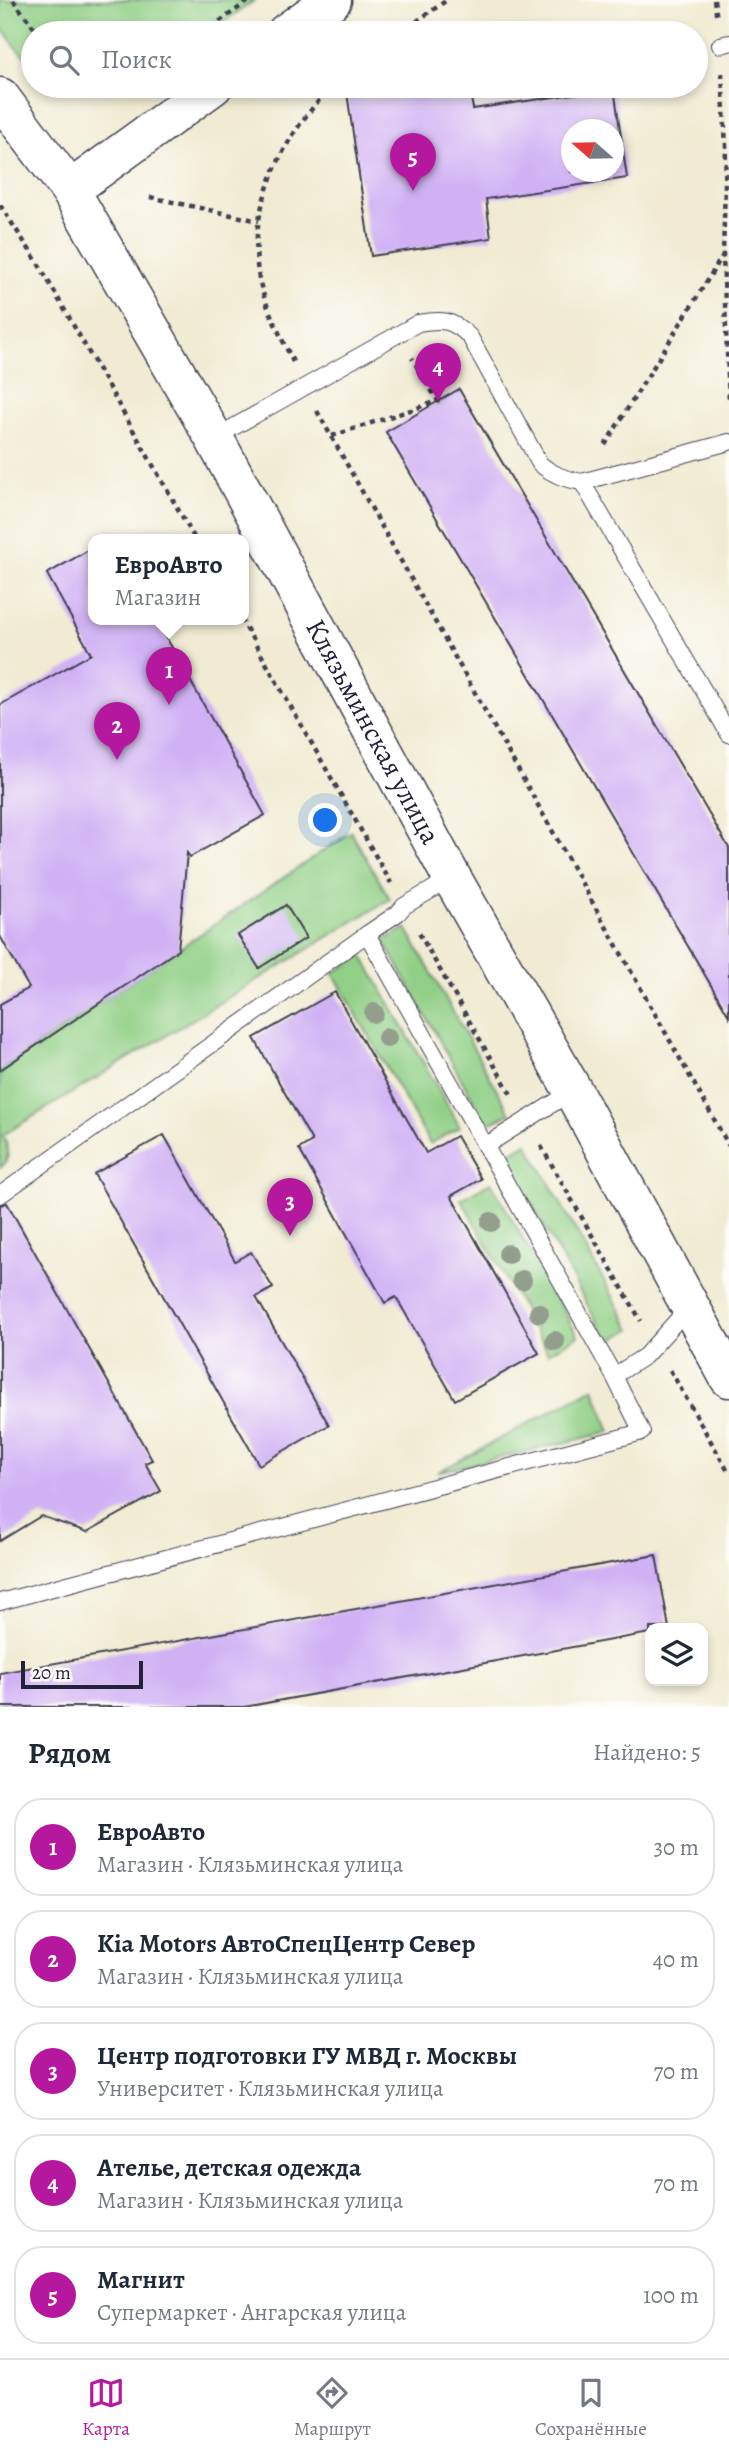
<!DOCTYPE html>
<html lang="ru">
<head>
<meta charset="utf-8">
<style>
	body { margin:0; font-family:Alegreya,serif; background:#f2f2f3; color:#1f2937 }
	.controls { position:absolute; right:21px; bottom:21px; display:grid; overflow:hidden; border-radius:14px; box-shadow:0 4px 10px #0003 }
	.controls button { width:63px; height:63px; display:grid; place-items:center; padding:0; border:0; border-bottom:2px solid #e0e1e3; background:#fff; color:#1f2937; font:35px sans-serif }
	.compass { position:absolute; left:561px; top:119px; width:63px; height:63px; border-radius:50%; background:#fff; box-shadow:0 4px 10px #0003; rotate:290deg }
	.scale { position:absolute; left:21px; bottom:18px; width:122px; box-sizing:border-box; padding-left:7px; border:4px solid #22223b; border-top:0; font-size:19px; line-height:24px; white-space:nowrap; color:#22223b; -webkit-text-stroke:5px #fdfcf7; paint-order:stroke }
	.you { position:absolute; left:326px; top:821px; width:24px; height:24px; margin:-18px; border:5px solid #fff; border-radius:50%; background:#1a73e8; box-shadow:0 0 0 10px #1a73e833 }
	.badge { display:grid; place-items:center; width:46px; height:46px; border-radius:50%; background:#b5179e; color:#fff; font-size:23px; font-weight:700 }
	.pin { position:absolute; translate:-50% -58px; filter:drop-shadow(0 2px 4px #0008) }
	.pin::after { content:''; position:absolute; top:37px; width:24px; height:21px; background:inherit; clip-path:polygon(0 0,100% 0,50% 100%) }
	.popup { position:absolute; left:88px; top:534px; width:161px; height:91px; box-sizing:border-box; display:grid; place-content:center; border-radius:14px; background:#fff; filter:drop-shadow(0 2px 5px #0005); font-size:23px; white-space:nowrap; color:#747a83 }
	.popup b { font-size:26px; color:#1f2937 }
	.popup::after { content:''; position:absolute; left:50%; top:100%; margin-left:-14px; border:14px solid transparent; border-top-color:#fff }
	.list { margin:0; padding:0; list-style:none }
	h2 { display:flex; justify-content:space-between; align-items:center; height:91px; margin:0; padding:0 28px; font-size:30px }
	h2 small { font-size:23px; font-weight:400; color:#747a83 }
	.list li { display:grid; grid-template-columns:46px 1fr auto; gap:21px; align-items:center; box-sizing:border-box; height:98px; margin:0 14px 14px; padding:0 14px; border:2px solid #e0e1e3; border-radius:28px }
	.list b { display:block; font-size:26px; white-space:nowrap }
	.list p { margin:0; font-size:23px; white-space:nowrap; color:#747a83 }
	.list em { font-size:23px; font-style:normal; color:#747a83 }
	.icon { flex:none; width:38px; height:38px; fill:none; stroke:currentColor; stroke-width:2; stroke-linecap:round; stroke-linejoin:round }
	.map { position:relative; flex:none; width:729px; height:1707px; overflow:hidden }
	.search { position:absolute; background:#fff; box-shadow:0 4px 10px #0003; left:21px; right:21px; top:21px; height:77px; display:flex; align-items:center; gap:18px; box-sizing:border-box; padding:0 24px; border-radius:38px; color:#747a83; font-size:26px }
	.sheet { height:651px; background:#fff }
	nav { display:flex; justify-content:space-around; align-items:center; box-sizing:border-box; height:98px; border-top:2px solid #e0e1e3; background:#fff; font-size:19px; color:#747a83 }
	nav a { display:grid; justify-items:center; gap:4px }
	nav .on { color:#b5179e }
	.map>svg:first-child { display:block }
	.green { fill:#90cf86; stroke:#597860; stroke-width:2 }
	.building { fill:#d0b2f4; fill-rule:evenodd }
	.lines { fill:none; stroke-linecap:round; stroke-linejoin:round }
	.service-casing { stroke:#414052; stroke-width:18 }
	.tertiary-casing { stroke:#414052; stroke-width:41 }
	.path { stroke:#414052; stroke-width:4.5; stroke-dasharray:5 5; stroke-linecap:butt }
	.service { stroke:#fff; stroke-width:16 }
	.tertiary { stroke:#fff; stroke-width:38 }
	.tree { fill:#949e8d }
	.labels { text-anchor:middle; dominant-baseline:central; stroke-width:5; stroke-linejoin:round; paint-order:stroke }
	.street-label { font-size:28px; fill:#22223b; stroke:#fdfcf7 }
</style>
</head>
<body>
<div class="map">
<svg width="729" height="1707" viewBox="0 0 729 1707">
	<rect width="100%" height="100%" fill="#fdfcf7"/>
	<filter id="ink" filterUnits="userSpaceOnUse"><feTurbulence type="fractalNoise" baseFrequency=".0143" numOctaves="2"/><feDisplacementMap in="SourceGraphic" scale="14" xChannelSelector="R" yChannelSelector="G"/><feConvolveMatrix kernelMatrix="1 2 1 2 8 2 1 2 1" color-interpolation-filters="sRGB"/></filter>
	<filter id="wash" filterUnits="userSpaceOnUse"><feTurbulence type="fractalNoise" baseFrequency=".00686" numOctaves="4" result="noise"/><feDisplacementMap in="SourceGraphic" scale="28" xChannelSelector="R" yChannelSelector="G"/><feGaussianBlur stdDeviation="1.57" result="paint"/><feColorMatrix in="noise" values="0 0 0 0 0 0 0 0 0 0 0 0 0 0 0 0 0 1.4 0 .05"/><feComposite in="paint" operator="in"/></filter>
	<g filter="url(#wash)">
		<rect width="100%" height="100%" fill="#f0ebd2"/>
		<!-- green -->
		<g class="green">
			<path d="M0 0H255L208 33H33V64L17 49 0 25Z"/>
			<path d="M351 832 390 899 3 1135C8 1146 12 1160 0 1168V1070Z"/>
			<path d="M406 928 510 1113 487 1125 384 941Z"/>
			<path d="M362 955 460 1127 430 1144 333 973Z"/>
			<path d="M527 1143 631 1329 608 1342 505 1156Z"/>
			<path d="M491 1182 578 1336 548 1353 461 1199Z"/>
			<path d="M594 1388 610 1432 438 1472Z"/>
		</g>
		<g id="blocks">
			<!-- building -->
			<g class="building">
				<path d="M346 86H469L473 109 614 88 627 178 486 199 491 238 371 256ZM571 130H613V172H571Z"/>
				<path d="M459 389 729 848V1016L386 432Z"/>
				<path d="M94 547V619H156L265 815 190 857 187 853 178 950 0 1070V1004L29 988 0 936V705L91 654 47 574Z"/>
				<path d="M286 905 306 938 259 968 238 935Z"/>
				<path d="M335 992 426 1153 456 1136 481 1179 451 1196 539 1353 455 1400 396 1297 385 1303 299 1149 312 1141 254 1038Z"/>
				<path d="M164 1135 235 1261 251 1252 273 1288 256 1297 329 1425 259 1465 94 1174Z"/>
				<path d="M7 1203 152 1460 145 1463 161 1491 87 1532 41 1516 0 1541V1205Z"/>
				<path d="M656 1555 669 1628H650V1633L244 1707H0V1673Z"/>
			</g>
		</g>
	</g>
	<g filter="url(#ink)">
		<use href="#blocks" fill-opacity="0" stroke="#414052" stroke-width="2"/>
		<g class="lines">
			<!-- service casing -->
			<g class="service-casing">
				<g id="service">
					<path d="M720 45 729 43"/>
					<path d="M214 438 418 323C443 319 452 319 470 337L540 464C553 475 565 479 582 482L729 734"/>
					<path d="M582 482 729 442"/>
					<path d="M367 934 398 913 404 906 452 878"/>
					<path d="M485 1146 573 1091"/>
					<path d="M0 1195 367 934 614 1376 642 1432 0 1602"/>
					<path d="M614 1376 645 1356 690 1306"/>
				</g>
			</g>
			<!-- tertiary casing -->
			<g class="tertiary-casing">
				<g id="tertiary">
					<path d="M286 33 332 0"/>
					<path id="s1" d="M0 97 70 190 214 438 452 878 573 1091 729 1378"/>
					<path d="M70 190 213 86"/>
				</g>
			</g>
			<!-- path -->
			<g class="path">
				<path d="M13 0 38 33"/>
				<path d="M714 0 717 19"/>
				<path d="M203 33 250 0"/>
				<path d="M400 33 447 0"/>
				<path d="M722 73 726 147 723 255 729 401"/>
				<path d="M150 197 259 221"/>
				<path d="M0 205 38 263 195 539"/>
				<path d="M293 362C280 334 263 303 258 273 248 205 285 132 333 86"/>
				<path d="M317 411 729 1146"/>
				<path d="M332 436 438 401 412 358"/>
				<path d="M605 445 723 255 729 257"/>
				<path d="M241 619 391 883"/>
				<path d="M419 933 512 1096"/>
				<path d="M541 1146 641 1321"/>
				<path d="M670 1370 729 1473"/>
			</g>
			<!-- service -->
			<use href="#service" class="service"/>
			<!-- tertiary -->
			<use href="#tertiary" class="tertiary"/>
		</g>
		<!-- trees -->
		<g class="tree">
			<circle cx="374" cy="1013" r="10"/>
			<circle cx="387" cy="1038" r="10"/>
			<circle cx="491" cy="1222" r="10"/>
			<circle cx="508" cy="1254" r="10"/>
			<circle cx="522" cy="1280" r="10"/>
			<circle cx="539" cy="1313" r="10"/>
			<circle cx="555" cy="1341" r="10"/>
		</g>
	</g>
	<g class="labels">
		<!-- street labels -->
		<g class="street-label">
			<text stroke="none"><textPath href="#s1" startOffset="737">Клязьминская улица</textPath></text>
		</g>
	</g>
</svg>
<div class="controls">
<button><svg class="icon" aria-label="layers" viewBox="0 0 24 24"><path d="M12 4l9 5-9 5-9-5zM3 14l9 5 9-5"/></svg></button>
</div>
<svg class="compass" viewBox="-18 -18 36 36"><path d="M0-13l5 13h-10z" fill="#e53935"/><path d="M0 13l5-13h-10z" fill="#747a83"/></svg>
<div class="scale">20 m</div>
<div class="you"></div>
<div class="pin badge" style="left:169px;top:705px">1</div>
<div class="popup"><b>ЕвроАвто</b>Магазин</div>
<div class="pin badge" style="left:117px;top:760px">2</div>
<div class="pin badge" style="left:290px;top:1236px">3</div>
<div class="pin badge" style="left:438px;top:401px">4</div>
<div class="pin badge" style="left:413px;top:191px">5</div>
<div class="search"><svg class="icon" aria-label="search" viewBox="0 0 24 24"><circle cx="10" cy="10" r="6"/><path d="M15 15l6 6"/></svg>Поиск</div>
</div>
<section class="sheet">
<h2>Рядом<small>Найдено: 5</small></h2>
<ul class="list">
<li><span class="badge">1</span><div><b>ЕвроАвто</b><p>Магазин · Клязьминская улица</p></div><em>30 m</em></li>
<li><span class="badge">2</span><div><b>Kia Motors АвтоСпецЦентр Север</b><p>Магазин · Клязьминская улица</p></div><em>40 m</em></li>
<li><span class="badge">3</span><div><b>Центр подготовки ГУ МВД г. Москвы</b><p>Университет · Клязьминская улица</p></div><em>70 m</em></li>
<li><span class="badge">4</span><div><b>Ателье, детская одежда</b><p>Магазин · Клязьминская улица</p></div><em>70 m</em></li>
<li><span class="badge">5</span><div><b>Магнит</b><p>Супермаркет · Ангарская улица</p></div><em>100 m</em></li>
</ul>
</section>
<nav>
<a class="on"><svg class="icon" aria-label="map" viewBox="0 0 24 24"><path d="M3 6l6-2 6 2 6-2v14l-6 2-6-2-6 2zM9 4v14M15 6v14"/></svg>Карта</a>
<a><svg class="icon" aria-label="directions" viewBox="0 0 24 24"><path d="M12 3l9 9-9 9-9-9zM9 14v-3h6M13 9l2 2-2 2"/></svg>Маршрут</a>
<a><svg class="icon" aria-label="saved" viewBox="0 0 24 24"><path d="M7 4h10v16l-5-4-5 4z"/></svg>Сохранённые</a>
</nav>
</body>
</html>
